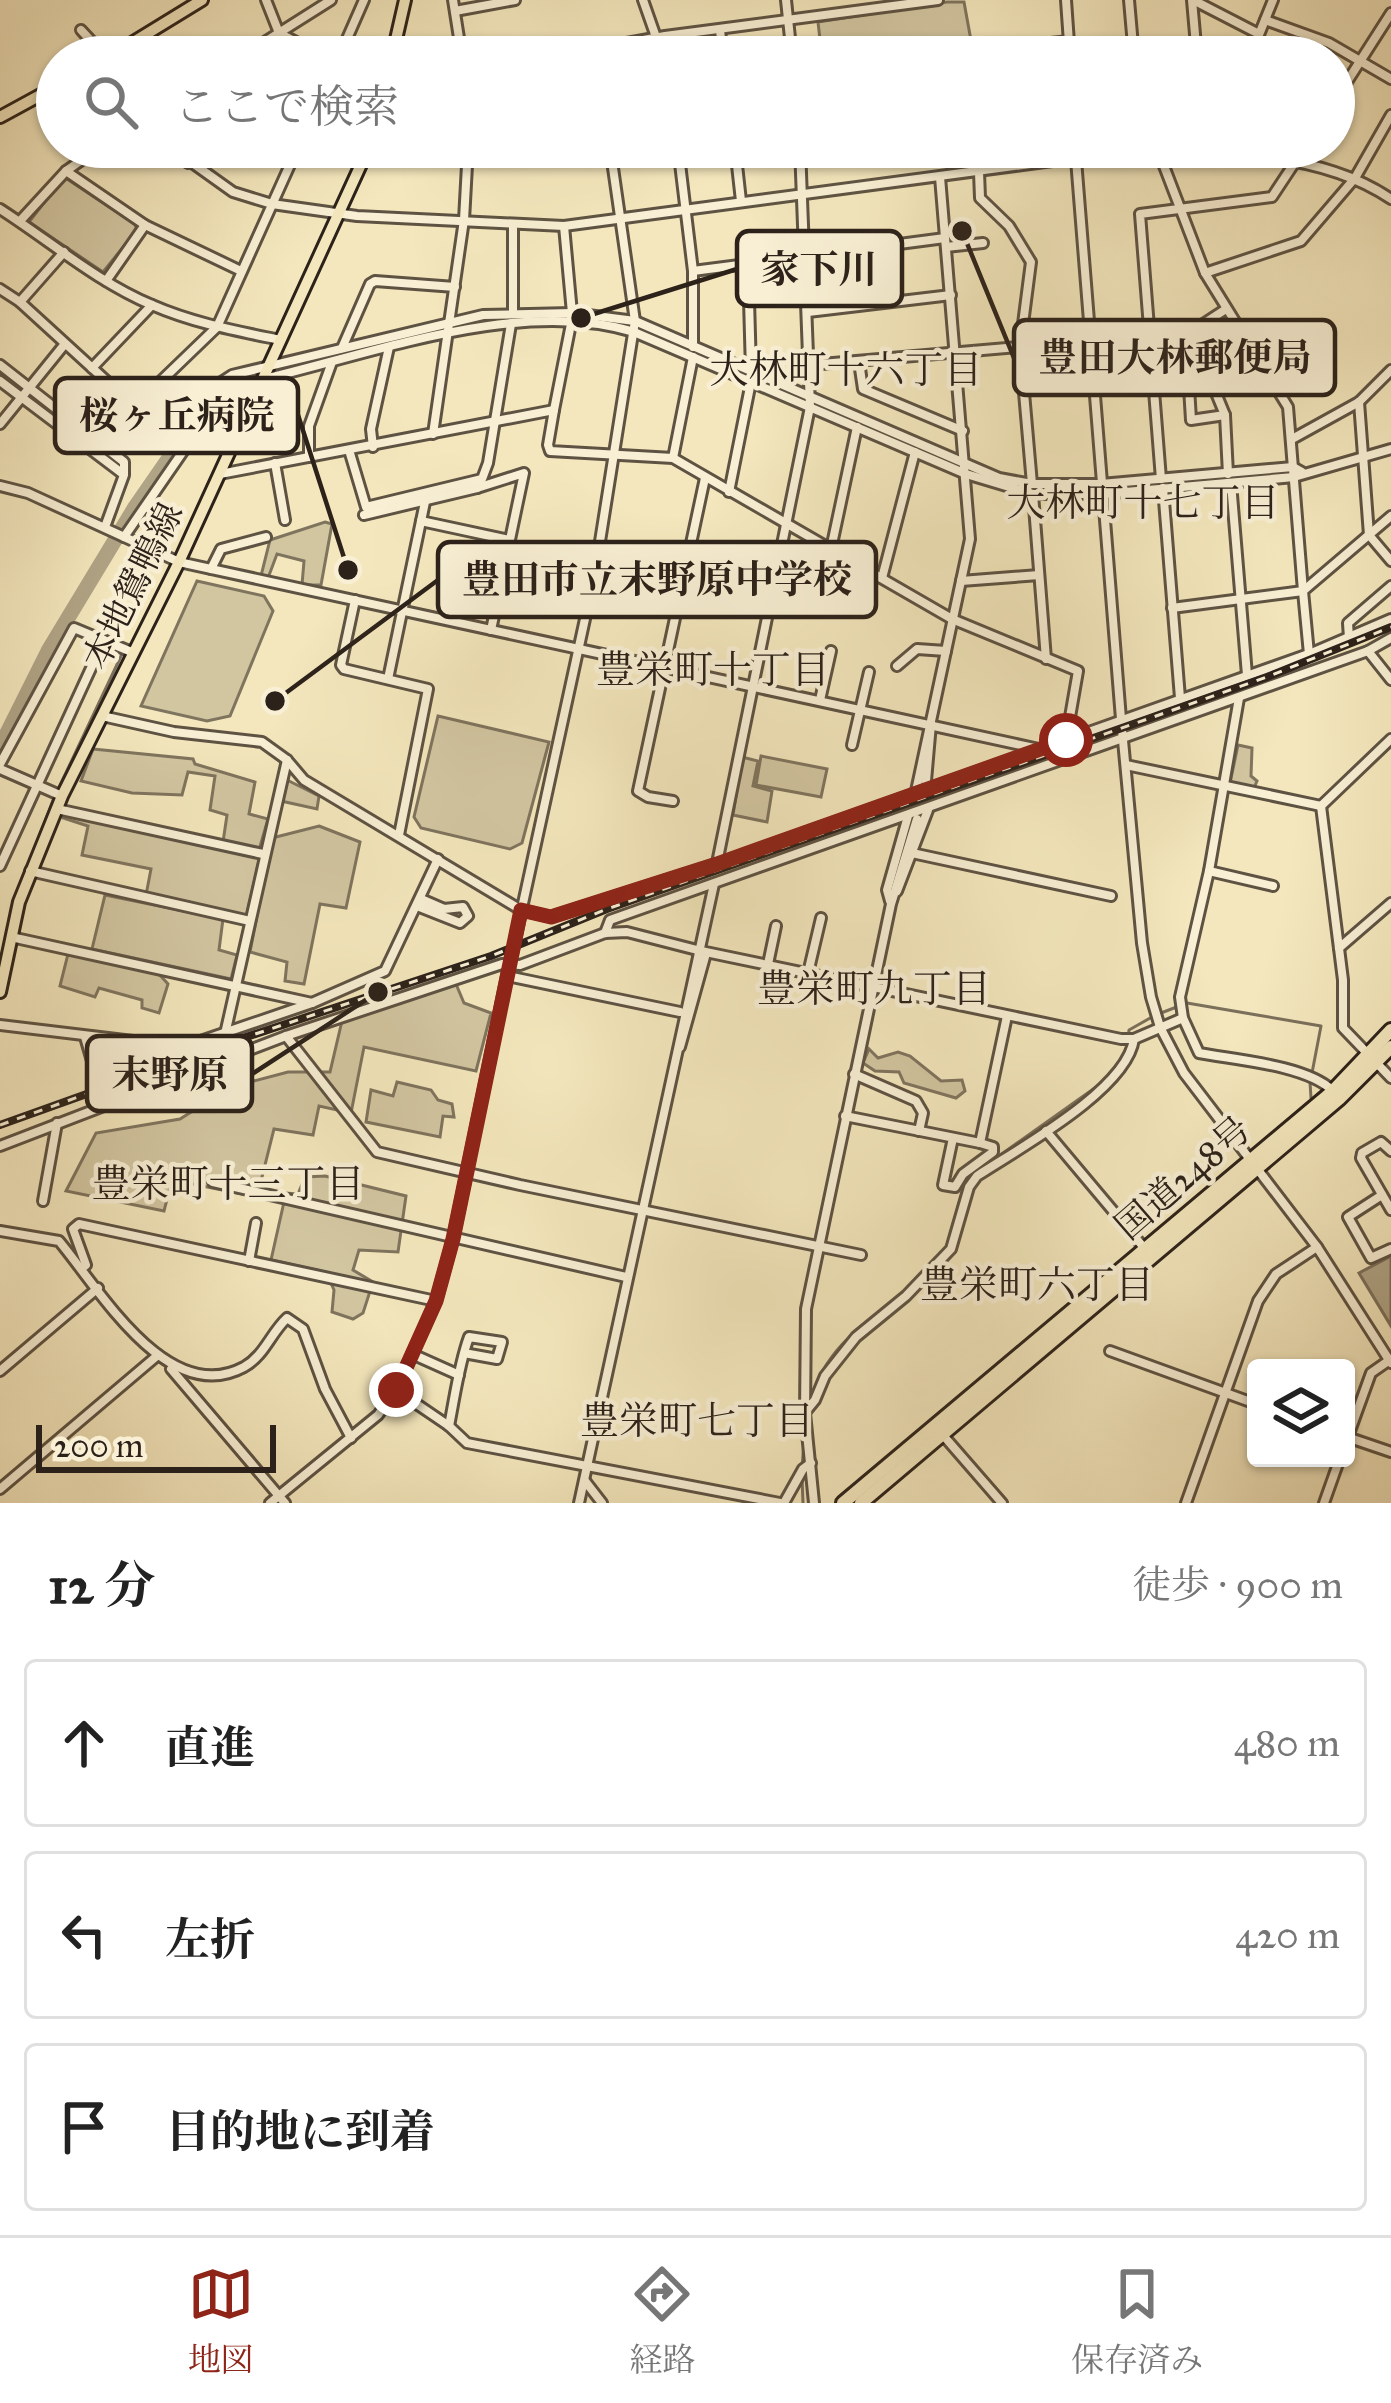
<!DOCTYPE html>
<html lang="ja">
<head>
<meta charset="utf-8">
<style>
	body { margin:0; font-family:"IM FELL Great Primer","Noto Serif JP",serif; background:#f2f2f2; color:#222 }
	.controls { position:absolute; right:36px; bottom:36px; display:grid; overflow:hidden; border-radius:12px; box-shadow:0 3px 9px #0004 }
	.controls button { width:108px; height:108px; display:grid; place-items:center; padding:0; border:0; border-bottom:3px solid #e0e0e0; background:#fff; color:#222; font:60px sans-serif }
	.scale { position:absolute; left:36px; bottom:30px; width:240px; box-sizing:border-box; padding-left:12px; border:6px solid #2c221a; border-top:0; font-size:33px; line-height:42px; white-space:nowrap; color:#2c221a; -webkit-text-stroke:9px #f8efd4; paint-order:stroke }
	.stop { position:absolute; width:36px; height:36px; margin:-27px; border:9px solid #8f2418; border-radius:50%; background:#fff }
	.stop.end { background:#8f2418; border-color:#fff; box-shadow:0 3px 12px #0008 }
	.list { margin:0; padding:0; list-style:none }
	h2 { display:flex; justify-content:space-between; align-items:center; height:156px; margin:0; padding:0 48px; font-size:51px }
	h2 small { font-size:39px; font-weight:400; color:#767676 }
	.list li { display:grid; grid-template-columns:78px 1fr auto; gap:36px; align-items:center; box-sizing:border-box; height:168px; margin:0 24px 24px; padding:0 24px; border:3px solid #e0e0e0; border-radius:12px }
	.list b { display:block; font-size:45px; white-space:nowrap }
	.list em { font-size:39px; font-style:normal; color:#767676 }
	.icon { flex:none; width:66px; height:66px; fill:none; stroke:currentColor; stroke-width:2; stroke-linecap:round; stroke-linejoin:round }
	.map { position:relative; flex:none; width:1391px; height:1503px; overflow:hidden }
	.search { position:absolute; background:#fff; box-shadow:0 3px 9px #0004; left:36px; right:36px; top:36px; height:132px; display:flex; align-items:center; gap:30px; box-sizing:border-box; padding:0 42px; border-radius:66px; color:#767676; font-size:45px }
	.sheet { height:732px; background:#fff }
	nav { display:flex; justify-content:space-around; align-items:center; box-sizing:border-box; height:168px; border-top:3px solid #e0e0e0; background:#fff; font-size:33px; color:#767676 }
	nav a { display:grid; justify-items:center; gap:6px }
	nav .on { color:#8f2418 }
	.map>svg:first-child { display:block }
	.green { fill:#d2c6a1; stroke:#7f745e; stroke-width:3 }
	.water { fill:#b0a486; stroke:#7b705b; stroke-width:3 }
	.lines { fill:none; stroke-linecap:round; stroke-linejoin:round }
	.stream { stroke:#7b705b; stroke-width:3 }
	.river { stroke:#b0a486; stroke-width:15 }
	.minor-casing { stroke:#5e5343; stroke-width:14 }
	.major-casing { stroke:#2c221a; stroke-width:16 }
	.highway-casing { stroke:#2c221a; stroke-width:18 }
	.minor { stroke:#f8efd4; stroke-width:8 }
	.major { stroke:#f4e7bd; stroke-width:10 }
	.highway { stroke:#f4e7bd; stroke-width:12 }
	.rail-casing { stroke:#2c221a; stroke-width:8 }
	.rail { stroke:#f8efd4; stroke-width:3; stroke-dasharray:9; stroke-linecap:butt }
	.minor-bridge-casing { stroke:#5e5343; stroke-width:14; stroke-linecap:butt }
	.minor-bridge { stroke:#f8efd4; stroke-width:8 }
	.route { stroke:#8f2418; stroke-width:15 }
	.labels { text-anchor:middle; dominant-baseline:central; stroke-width:9; stroke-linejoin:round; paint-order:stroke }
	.street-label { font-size:36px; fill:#2c221a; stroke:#f8efd4 }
	.neighbourhood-label { font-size:39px; fill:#2c221a; stroke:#f8efd4 }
	.leader { fill:none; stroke:#2c221a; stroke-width:4.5 }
	.callout-dot { fill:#2c221a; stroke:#f8efd4; stroke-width:4.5 }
	.callout { fill:#f8efd4; stroke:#2c221a; stroke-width:4.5 }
	.callout-label { font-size:39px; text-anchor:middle; font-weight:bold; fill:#2c221a }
</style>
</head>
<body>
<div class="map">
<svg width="1391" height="1503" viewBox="0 0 1391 1503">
	<rect width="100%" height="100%" fill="#f4e7bd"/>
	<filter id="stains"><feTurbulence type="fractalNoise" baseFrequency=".00167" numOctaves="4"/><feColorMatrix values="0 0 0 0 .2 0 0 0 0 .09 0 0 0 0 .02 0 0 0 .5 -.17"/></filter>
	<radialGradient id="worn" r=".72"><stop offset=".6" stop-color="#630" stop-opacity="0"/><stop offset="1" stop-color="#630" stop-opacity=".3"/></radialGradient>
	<!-- green -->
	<g class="green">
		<path d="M947 2H964L974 57H822L818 22Z"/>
		<path d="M64 177 135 224 137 230 103 272 29 222Z"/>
		<path d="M325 522 332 524 321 585H302L304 561 277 554 268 578 261 576 270 540Z"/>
		<path d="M197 581 264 596 273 611 230 716 207 721 141 706Z"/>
		<path d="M438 716 549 742 522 843 510 849 421 828 414 817Z"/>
		<path d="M1238 745 1252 748 1251 776 1257 781 1254 788 1230 783Z"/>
		<path d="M93 749 193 759 195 764 255 782 249 814 268 819 259 850 223 842 227 815 210 810 215 776 188 772 182 795 132 793 81 781Z"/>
		<path d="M761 756 827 769 821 797 756 785Z"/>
		<path d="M742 757 758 761 753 786 772 791 767 822 733 815Z"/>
		<path d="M285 779 319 796 317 809 281 801Z"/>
		<path d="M63 813 260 856 246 918 146 895 151 869 82 855 88 826 63 818Z"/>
		<path d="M319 826 360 842 346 908 320 904 304 984 285 981 287 962 250 952 272 838Z"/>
		<path d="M105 895 223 919 219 950 237 955 231 979 92 949Z"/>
		<path d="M68 954 157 972 168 984 159 1013 142 1008V1000L99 988 95 997 60 986Z"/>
		<path d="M456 984 464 1003 491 1013 476 1071 364 1047 351 1113 319 1106 313 1135 274 1129 257 1197 172 1180 164 1211 66 1191 96 1133 180 1119 231 1087 288 1072H330L342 1021Z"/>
		<path d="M869 1049 878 1058 898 1052 910 1056 941 1081 962 1080 965 1091 956 1098 904 1083 899 1072 875 1071 863 1063Z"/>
		<path d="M397 1082 431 1090 438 1100 452 1104 454 1117 443 1116 440 1137 366 1122 371 1090 393 1096Z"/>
		<path d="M325 1176 406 1196 398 1252 359 1250 353 1270 373 1282 363 1313 353 1319 332 1312 334 1290 326 1272 271 1260 286 1193 298 1194 305 1177Z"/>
	</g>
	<!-- water -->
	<path class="water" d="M1391 1256V1326L1359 1273Z"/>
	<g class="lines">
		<!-- stream -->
		<g class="stream">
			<path d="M19 889 54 798 122 654"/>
			<path d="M1161 1013 1187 1003 1321 1026 1312 1073"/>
			<path d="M1127 1048 1129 1030 1152 1017"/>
			<path d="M1310 1082 1311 1098"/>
			<path d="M982 1168 1106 1080"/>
			<path d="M901 1295 946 1249 965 1182 975 1174"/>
			<path d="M812 1397C823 1356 856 1328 889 1305"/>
			<path d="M802 1468 804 1442"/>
			<path d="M802 1477 803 1503"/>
		</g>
		<!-- river -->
		<g class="river">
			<path d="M1013 485 1084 490 1285 473"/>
			<path d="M0 747 48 651 135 507 214 393 238 381C357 350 522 289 642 330L945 461"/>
		</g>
		<!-- minor casing -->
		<g class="minor-casing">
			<g id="minor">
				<path d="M266 0 279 33 324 57"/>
				<path d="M453 0 462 57"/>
				<path d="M643 0 663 57"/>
				<path d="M786 0 792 57"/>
				<path d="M1066 0 1070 57"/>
				<path d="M1129 0 1134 57"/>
				<path d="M1192 0 1197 57"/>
				<path d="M1193 0 1259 34"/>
				<path d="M455 11 515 0"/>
				<path d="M1265 20 1329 43 1391 79"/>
				<path d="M81 30 106 57"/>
				<path d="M720 30 723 57"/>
				<path d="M241 57 331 0"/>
				<path d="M339 57 364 0"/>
				<path d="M550 57 665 36 938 0"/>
				<path d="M982 57 987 50 1069 41"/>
				<path d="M1250 57 1273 0"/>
				<path d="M1334 102 1391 13"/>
				<path d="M170 147 233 192 272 204 357 216 564 226 1075 158C1174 152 1306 141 1391 199"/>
				<path d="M678 147 693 271V347"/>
				<path d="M735 147 741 201"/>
				<path d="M1075 147 1121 719 1142 943 1151 997 1160 1027 1184 1073 1317 1247 1391 1363"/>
				<path d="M369 148 541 158 609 147"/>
				<path d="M1159 153 1205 273 1288 407 1303 591 1172 608"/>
				<path d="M188 163 213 147"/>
				<path d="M66 171 145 225 241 271"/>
				<path d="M979 172 980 198 1009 226 1031 262 1020 347 1032 484"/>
				<path d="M0 209C50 241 97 282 152 305 193 323 237 331 280 340"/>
				<path d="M20 221 66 171 100 147"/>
				<path d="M564 226 572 313"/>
				<path d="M946 247 983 243"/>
				<path d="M748 264 751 371"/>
				<path d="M693 271 945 238"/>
				<path d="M1205 273 1301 241 1355 178 1391 115"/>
				<path d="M106 281 145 225"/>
				<path d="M0 289 20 302 171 440 209 390 232 375 483 315 572 313 635 321 999 478 1032 484H1101L1293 467 1302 472"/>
				<path d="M20 302 64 252"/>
				<path d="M808 312 951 295"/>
				<path d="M513 314V224"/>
				<path d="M1191 332 1225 415 1228 474"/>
				<path d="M342 348 370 284 375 281 455 287"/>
				<path d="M859 362 863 389 963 431"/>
				<path d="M0 365 124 462V475L105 527"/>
				<path d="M810 365 1191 332 1226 309"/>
				<path d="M92 368 152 305"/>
				<path d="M0 381 123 474"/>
				<path d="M1189 387 1191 420 1225 415"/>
				<path d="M1359 402 1369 535 1391 561"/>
				<path d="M134 407 217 327 298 147"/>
				<path d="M554 410 571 324"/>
				<path d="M0 424 64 345"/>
				<path d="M433 434 464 220 468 147"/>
				<path d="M1292 439 1359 402 1391 370"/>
				<path d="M373 447 371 429 389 347"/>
				<path d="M349 450 366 507 482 479 488 463 511 324"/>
				<path d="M309 457V426L332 362"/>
				<path d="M673 458 693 357"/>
				<path d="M275 463 285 520"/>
				<path d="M220 474 554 410 548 445 550 451 673 458 952 619 1078 671 1066 740"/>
				<path d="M1161 479 1140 214 1272 197 1305 147"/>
				<path d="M476 481 477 488 524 473 491 630"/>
				<path d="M1231 483 1247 675"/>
				<path d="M0 486 28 493 179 562 1039 749"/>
				<path d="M1163 488 1180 698"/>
				<path d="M729 492 751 382"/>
				<path d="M1033 494 1046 659"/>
				<path d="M364 515 477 488"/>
				<path d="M421 521 509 540"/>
				<path d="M124 537 224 392 238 385C357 360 514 295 634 332L966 474 1033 494H1103L1294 477 1391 449"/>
				<path d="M831 549 857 427"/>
				<path d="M211 569 221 549 266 537"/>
				<path d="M882 578 915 452"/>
				<path d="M961 581 1039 575"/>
				<path d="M771 596 843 611"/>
				<path d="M355 600 341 665 344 669 428 689 399 835"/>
				<path d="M1349 638 1348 623 1391 586"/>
				<path d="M1368 651 1391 680"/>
				<path d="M1309 654 1303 591 1391 516"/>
				<path d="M897 666 917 649 946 651"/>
				<path d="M388 679 425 502"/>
				<path d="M1239 698 1209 871 1180 997 1183 1018 1199 1053C1236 1060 1305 1065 1332 1090"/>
				<path d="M820 700 831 651"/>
				<path d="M102 716 174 732 262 742 287 760 304 780 521 910 551 917 717 864 1314 652 1391 619"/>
				<path d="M852 745 869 672"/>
				<path d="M0 764 74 628 134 653"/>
				<path d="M1126 765 1321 806"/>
				<path d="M0 769 62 796"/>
				<path d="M926 781 931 724"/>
				<path d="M916 791 970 539 940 177"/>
				<path d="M673 801 648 797 638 791 705 478"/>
				<path d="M1321 806 1343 980V1028L1391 1078"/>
				<path d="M1321 806 1391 739"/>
				<path d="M57 809 263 854"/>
				<path d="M912 853 1111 896"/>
				<path d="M717 863 810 407 800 147"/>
				<path d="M0 866 104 640"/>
				<path d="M30 871 250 921"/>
				<path d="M1209 871 1273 886"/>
				<path d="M897 891 928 810"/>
				<path d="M890 901 887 890 908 816"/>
				<path d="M417 906 460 923 468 916 463 907 444 909 421 899"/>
				<path d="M517 931 595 573 635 321 610 147"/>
				<path d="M605 933 610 920 1368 651 1391 638"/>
				<path d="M11 937 312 1003"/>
				<path d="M1339 948 1391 903"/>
				<path d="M768 964 776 926"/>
				<path d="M808 973 821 918"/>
				<path d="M507 976 680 1012"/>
				<path d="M0 1025 183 1047 312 1003 385 971 438 859"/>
				<path d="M225 1034 287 760"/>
				<path d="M286 1036 377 1152 520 1185 861 1255"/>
				<path d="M85 1037 99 1085"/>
				<path d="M680 1047 705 957 702 953"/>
				<path d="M854 1074 916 1101 923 1113 919 1131"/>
				<path d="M845 1116 980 1143 993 1147V1152L963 1174 955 1187 943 1185 953 1138"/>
				<path d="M1046 1131 1145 1249"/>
				<path d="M980 1143 1007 1016"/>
				<path d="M0 1146 286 1036 502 964 520 965 605 933 627 932 701 951 1121 1039H1134L1183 1018"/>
				<path d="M1391 1151 1381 1142 1362 1153 1361 1158 1391 1210"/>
				<path d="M213 1182 626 1277"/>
				<path d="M1382 1195 1348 1217 1371 1258 1391 1249"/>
				<path d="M43 1201 57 1123"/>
				<path d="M0 1231 59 1241C100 1290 168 1408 244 1367 265 1355 270 1334 287 1318L303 1329 325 1389 351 1438"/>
				<path d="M249 1261 256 1223"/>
				<path d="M82 1268 86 1265 73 1229 79 1224 436 1301"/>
				<path d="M1110 1351 1256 1404"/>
				<path d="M412 1354 459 1375"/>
				<path d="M171 1369 285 1503"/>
				<path d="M0 1371 98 1288"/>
				<path d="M396 1390 449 1426 467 1443 780 1503"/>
				<path d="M806 1411 815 1400 825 1376 856 1337 906 1296 951 1249 969 1187 977 1176C1018 1149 1127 1090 1134 1039"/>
				<path d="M449 1426C455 1396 459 1364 469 1337L502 1342 497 1359 464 1353"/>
				<path d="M942 1434 1002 1503"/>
				<path d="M1347 1437 1391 1452"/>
				<path d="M1346 1442 1371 1373 1391 1359"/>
				<path d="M585 1481 602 1503"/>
				<path d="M0 1489 158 1355"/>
				<path d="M270 1503 378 1415 396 1390 436 1301 453 1239 510 961"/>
				<path d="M579 1503 714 884"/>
				<path d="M784 1503 803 1469 811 1463"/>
				<path d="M814 1503 805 1413 806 1309 891 904 917 819"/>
				<path d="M1186 1503 1258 1301 1276 1274 1317 1247"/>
				<path d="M1324 1503 1340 1458"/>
			</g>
		</g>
		<!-- major casing -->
		<g class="major-casing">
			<g id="major">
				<path d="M109 57 202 0"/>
				<path d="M392 57 405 0"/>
				<path d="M0 117 57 86"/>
				<path d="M0 992 19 902 62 796 179 562 369 147"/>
			</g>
		</g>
		<!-- highway casing -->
		<g class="highway-casing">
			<g id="highway">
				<path d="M843 1503 1333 1091 1391 1030"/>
				<path d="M861 1503 1339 1099 1391 1047"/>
			</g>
		</g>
		<!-- minor -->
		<use href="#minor" class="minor"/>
		<!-- major -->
		<use href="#major" class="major"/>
		<!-- highway -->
		<use href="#highway" class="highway"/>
		<!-- rail casing -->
		<g class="rail-casing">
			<g id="rail">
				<path d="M204 1051 491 956 607 909 1267 677 1391 627"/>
				<path d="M0 1125 218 1047"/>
			</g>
		</g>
		<!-- rail -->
		<use href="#rail" class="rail"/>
		<!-- minor-bridge casing -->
		<g class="minor-bridge-casing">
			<path id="minor-bridge" d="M512 954 517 931"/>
		</g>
		<!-- minor-bridge -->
		<use href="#minor-bridge" class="minor-bridge"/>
	</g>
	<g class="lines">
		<!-- route -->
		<path class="route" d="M396 1390 436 1301 453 1239 521 910 551 917 717 864 1066 740"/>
	</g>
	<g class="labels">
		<!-- street labels -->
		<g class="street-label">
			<text transform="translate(133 586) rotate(-64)">本地鴛鴨線</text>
			<text transform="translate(1183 1178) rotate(-41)">国道248号</text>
		</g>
		<!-- neighbourhood labels -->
		<g class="neighbourhood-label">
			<text x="846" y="370">大林町十六丁目</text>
			<text x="1143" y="503">大林町十七丁目</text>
			<text x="713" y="670">豊栄町十丁目</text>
			<text x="874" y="989">豊栄町九丁目</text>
			<text x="228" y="1184">豊栄町十三丁目</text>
			<text x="1037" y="1285">豊栄町六丁目</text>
			<text x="697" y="1421">豊栄町七丁目</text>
		</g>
	</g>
	<!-- callouts -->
	<path class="leader" d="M581 318L737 269M962 231L1014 358M348 570L298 415M275 701L438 580M378 992L252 1074"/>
	<g class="callout-dot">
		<circle cx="581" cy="318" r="12"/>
		<circle cx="962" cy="231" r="12"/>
		<circle cx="348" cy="570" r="12"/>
		<circle cx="275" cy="701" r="12"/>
		<circle cx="378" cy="992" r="12"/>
	</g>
	<g class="callout">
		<rect x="737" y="231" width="165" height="75" rx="12"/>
		<rect x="1014" y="320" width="321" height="75" rx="12"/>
		<rect x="55" y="378" width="243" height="75" rx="12"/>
		<rect x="438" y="542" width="438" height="75" rx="12"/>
		<rect x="87" y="1036" width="165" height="75" rx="12"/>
	</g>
	<g class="callout-label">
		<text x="819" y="283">家下川</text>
		<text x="1175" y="371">豊田大林郵便局</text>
		<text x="177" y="429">桜ヶ丘病院</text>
		<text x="657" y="593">豊田市立末野原中学校</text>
		<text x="170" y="1088">末野原</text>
	</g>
	<rect width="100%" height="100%" filter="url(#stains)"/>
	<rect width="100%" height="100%" fill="url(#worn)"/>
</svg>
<div class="controls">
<button><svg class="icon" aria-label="layers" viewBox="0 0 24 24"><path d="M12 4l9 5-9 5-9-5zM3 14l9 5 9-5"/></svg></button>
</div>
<div class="scale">200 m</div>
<div class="stop" style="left:1066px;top:740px"></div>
<div class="stop end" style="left:396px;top:1390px"></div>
<div class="search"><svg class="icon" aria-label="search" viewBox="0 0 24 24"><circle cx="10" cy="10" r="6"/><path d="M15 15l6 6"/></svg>ここで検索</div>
</div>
<section class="sheet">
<h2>12 分<small>徒歩 · 900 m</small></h2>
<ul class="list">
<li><svg class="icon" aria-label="ahead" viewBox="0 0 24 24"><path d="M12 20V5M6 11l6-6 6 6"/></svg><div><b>直進</b></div><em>480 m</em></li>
<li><svg class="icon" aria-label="left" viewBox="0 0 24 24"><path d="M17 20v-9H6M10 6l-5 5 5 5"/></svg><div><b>左折</b></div><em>420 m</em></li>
<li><svg class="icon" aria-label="arrive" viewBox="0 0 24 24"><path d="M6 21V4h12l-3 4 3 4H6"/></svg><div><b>目的地に到着</b></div></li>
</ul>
</section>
<nav>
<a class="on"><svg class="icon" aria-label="map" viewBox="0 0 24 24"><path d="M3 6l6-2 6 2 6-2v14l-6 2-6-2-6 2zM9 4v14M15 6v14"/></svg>地図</a>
<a><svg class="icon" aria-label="directions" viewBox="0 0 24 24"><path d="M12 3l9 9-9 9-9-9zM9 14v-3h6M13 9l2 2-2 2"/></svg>経路</a>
<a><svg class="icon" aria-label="saved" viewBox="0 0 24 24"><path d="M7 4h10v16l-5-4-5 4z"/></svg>保存済み</a>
</nav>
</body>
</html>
